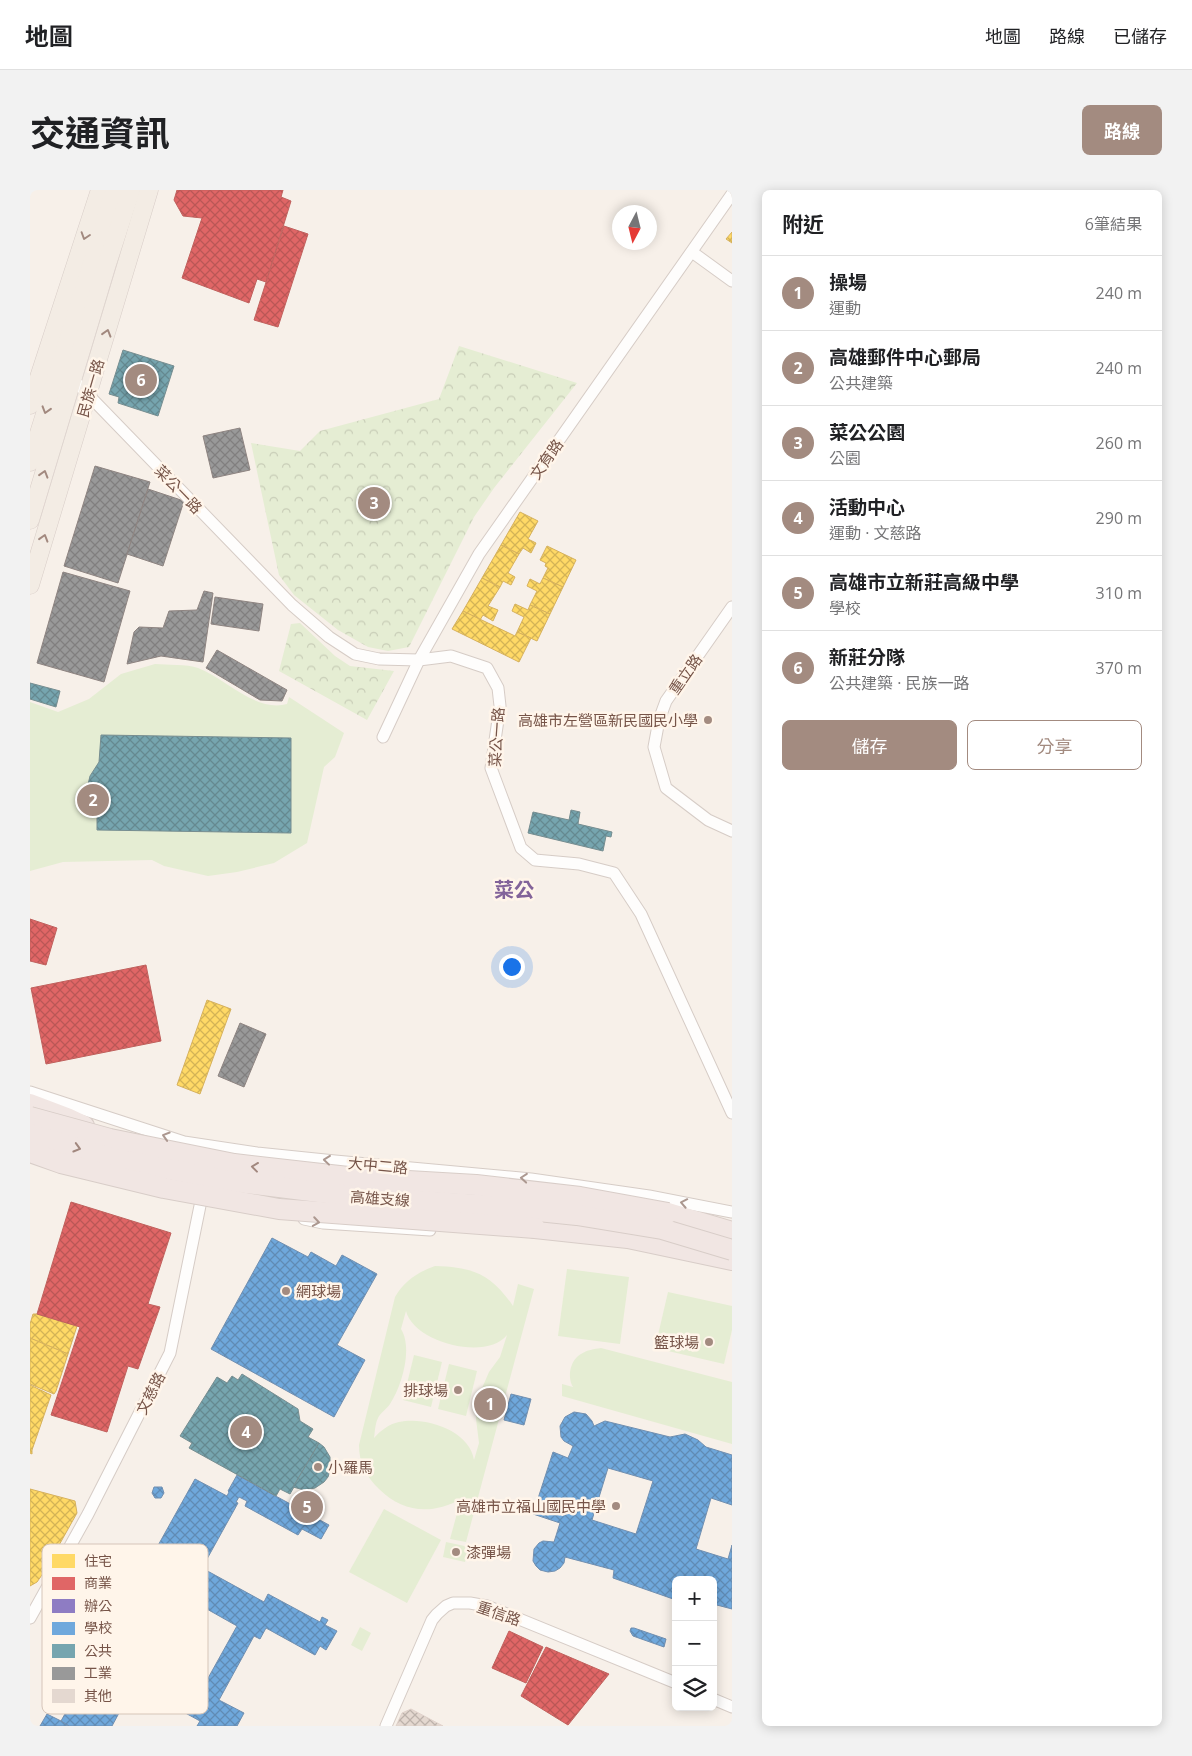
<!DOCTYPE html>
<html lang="zh-TW">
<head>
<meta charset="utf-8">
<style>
	body { margin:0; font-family:"Open Sans","Noto Sans TC",sans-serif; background:#f2f2f2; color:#202124 }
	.controls { position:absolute; right:15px; bottom:15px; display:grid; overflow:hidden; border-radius:8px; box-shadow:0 2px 12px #0003 }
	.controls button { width:45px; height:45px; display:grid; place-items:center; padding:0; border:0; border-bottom:1px solid #e0e0e0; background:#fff; color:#202124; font:25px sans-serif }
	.compass { position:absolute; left:582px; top:15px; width:45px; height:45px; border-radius:50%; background:#fff; box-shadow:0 2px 12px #0003; rotate:187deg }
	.you { position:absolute; left:481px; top:776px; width:18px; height:18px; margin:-12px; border:4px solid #fff; border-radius:50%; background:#1a73e8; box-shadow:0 0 0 8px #1a73e833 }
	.badge { display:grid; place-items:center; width:32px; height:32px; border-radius:50%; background:#a38b80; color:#fff; font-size:16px; font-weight:700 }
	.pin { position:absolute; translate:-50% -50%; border:2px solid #fff; box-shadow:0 1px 5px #0006 }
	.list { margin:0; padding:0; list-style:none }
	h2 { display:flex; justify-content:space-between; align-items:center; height:65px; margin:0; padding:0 20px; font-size:21px }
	h2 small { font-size:16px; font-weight:400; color:#757577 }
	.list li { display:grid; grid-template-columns:32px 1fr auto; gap:15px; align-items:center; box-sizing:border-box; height:75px; padding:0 20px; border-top:1px solid #e0e0e0 }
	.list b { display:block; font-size:19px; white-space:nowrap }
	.list p { margin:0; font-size:16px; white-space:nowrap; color:#757577 }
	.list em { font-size:16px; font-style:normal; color:#757577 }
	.actions { display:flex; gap:10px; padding:15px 20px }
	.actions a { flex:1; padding:11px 0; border:1px solid #a38b80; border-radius:8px; text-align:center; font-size:18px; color:#a38b80 }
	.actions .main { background:#a38b80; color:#fff }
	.icon { flex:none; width:28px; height:28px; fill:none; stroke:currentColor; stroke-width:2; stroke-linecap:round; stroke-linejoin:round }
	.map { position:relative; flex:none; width:702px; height:1536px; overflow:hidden; border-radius:8px }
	header { display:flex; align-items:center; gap:30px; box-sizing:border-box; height:70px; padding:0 25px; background:#fff; border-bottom:1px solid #e0e0e0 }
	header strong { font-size:24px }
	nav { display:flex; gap:28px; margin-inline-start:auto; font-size:18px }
	.intro { display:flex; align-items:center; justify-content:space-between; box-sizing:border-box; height:120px; padding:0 30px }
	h1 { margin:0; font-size:35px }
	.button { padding:12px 22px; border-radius:8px; background:#a38b80; color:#fff; font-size:18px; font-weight:700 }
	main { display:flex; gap:30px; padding:0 30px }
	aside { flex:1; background:#fff; border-radius:8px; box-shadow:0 2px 12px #0003 }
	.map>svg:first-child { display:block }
	.green { fill:#e5edd3; fill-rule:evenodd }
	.forest { fill:url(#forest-crowns) }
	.homes { fill:url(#homes-cross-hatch); stroke:#d6b15d }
	.shops { fill:url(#shops-cross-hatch); stroke:#c0615d }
	.schools { fill:url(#schools-cross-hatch); stroke:#718fb0; fill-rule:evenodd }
	.public { fill:url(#public-cross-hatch); stroke:#768d90 }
	.industry { fill:url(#industry-cross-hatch); stroke:#8e8481 }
	.building { fill:url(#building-cross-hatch); stroke:#e0d2cb }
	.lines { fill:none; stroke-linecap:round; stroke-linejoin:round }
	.street-casing { stroke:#d6ccc6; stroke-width:13 }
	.primary-casing { stroke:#d8cdc8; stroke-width:19 }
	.highway-casing { stroke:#d8cdc8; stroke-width:22 }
	.street { stroke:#fefdfc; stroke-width:11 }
	.primary { stroke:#f3ece4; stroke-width:18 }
	.highway { stroke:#f1e6e3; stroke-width:20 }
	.highway-bridge-casing { stroke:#d8cdc8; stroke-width:22; stroke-linecap:butt }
	.highway-bridge { stroke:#f1e6e3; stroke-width:20 }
	.oneway { stroke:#a2897f }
	.oneway2 { stroke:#ac9890 }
	.oneway3 { stroke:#a1877e }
	.poi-dot { fill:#a38b80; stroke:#fff5ea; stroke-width:2 }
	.labels { text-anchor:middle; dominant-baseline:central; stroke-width:5; stroke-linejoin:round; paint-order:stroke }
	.street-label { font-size:15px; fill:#765448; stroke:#fff5ea }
	.poi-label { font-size:15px; fill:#765448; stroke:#fff5ea; text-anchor:end }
	.district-label { font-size:20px; font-weight:bold; fill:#82639a; stroke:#fff5ea }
	.key { fill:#fff5ea; stroke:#d6c5b9; stroke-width:1 }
	.key-label { font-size:14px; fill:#765448 }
</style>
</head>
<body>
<header>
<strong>地圖</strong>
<nav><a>地圖</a><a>路線</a><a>已儲存</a></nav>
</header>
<div class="intro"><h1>交通資訊</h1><a class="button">路線</a></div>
<main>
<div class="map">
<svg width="702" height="1536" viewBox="0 0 702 1536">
	<defs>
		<pattern id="forest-crowns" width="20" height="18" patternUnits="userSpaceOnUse" patternTransform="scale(1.25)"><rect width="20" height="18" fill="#e5edd3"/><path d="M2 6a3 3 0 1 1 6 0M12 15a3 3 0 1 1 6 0" fill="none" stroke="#c8cdb7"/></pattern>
		<pattern id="homes-cross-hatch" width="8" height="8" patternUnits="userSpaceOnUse" patternTransform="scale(1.25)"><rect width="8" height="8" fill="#ffd966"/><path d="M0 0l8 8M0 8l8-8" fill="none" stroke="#d3b356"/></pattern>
		<pattern id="shops-cross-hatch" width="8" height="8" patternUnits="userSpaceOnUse" patternTransform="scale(1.25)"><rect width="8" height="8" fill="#e06666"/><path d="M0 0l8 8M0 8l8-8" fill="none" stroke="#ba5756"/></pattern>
		<pattern id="schools-cross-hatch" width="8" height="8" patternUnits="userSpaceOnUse" patternTransform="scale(1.25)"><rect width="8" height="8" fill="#6fa8dc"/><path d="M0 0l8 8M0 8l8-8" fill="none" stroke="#608bb4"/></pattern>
		<pattern id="public-cross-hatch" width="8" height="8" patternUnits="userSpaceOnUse" patternTransform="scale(1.25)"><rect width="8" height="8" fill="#76a5af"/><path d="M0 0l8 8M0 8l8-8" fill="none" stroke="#658990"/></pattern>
		<pattern id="industry-cross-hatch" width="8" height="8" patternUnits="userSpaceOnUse" patternTransform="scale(1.25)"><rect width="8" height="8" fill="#999"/><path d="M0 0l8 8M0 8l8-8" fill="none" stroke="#817f7f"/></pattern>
		<pattern id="building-cross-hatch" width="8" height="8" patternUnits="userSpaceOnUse" patternTransform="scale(1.25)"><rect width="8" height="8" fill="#e4d8d0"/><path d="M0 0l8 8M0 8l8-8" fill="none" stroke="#bdb2ab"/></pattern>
	</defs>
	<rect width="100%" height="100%" fill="#f7f0e9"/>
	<!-- green -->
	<g class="green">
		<path d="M125 474C137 475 157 474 168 478 195 488 226 523 257 514L259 507 314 543 305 567 294 577 277 653 244 673 207 682 178 686 134 676 122 670 33 672 0 681V512L28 522 59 509 91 484Z"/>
		<path d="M405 1076C443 1077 461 1084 483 1116L488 1094 504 1099 436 1352 420 1349 431 1309C402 1325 373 1323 349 1299 336 1286 329 1274 329 1255L365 1107C374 1091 388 1082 405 1076ZM376 1121C384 1153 457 1171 477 1145L470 1167 459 1182 449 1205 446 1229 449 1253 444 1270C440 1241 396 1226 369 1232 359 1234 350 1241 344 1248 345 1242 345 1234 348 1228 350 1223 357 1219 360 1214 372 1196 383 1158 371 1139Z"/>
		<path d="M537 1079 599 1087 590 1154 528 1146Z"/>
		<path d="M638 1102 702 1116V1140L694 1174 625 1158Z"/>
		<path d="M571 1158 702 1192V1254L532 1206V1194L543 1197C537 1187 540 1170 551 1164 557 1160 564 1159 571 1158Z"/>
		<path d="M384 1165 412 1172 401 1217 373 1210Z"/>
		<path d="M419 1174 447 1181 436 1226 408 1219Z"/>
		<path d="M354 1319 411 1350 377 1413 319 1382Z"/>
		<path d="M416 1352 439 1357 435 1372 413 1367Z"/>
		<path d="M330 1437 341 1443 332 1461 321 1455Z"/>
	</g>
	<!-- forest -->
	<g class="forest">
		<path d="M429 156 547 193 464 298 444 327 379 457 358 461 338 457 308 440 264 405 249 385 221 253 270 261 290 241 409 209Z"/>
		<path d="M270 433 305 466 320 476 364 481 337 530 249 481 261 434Z"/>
	</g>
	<!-- homes -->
	<g class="homes">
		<path d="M702 42V53L696 49Z"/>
		<path d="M490 322 508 331 498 349 506 353 501 363 493 358 489 364 471 355Z"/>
		<path d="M471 355 489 364 478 383 485 387 481 395 473 391 470 397 452 388Z"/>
		<path d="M517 356 546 370 533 397 513 388 518 378 515 376 516 373 510 370Z"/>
		<path d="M452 388 470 397 458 416 468 420 463 431 453 425 450 430 433 421Z"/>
		<path d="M513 388 533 397 520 424 500 415 507 401 497 396 500 389 510 394Z"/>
		<path d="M485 414 498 420 500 415 520 424 507 451 487 442 494 427 482 421Z"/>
		<path d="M433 421 485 446 487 442 501 448 489 472 422 439Z"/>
		<path d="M177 810 201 819 170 904 147 895Z"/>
		<path d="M3 1124H7L47 1136 38 1164 0 1148V1134Z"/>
		<path d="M0 1148 38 1164 26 1201 24 1204 0 1194Z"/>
		<path d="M0 1195 21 1205 2 1260V1264L0 1263Z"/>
		<path d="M0 1299 45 1311 47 1323 14 1382 7 1392 0 1396Z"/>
	</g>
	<!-- shops -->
	<g class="shops">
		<path d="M147 0H253L251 7 261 11 236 92 227 89 219 113 152 88 172 28 153 26 144 10Z"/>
		<path d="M254 36 278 44 248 137 224 130Z"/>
		<path d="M0 729 27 738 16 775 0 771Z"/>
		<path d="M116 775 131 851 16 874 1 798Z"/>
		<path d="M41 1012 141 1043 118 1114 130 1117 108 1179 98 1176 77 1242 21 1225 50 1137 7 1124Z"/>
		<path d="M479 1441 513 1457 496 1493 462 1478Z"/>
		<path d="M516 1457 579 1484 538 1535 491 1506Z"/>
	</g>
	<!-- schools -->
	<g class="schools">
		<path d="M242 1048 278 1067 281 1062 306 1076 312 1065 347 1084 307 1155 335 1170 304 1227 181 1159Z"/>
		<path d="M481 1204 501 1209 494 1235 474 1230Z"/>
		<path d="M544 1222 556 1224 562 1231 564 1236 575 1231 640 1247 655 1244 668 1250 676 1257 702 1265V1315L681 1308 666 1359 698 1369 702 1355V1419L683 1414V1390H646V1410L583 1388 584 1380 535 1367 534 1373 530 1378 525 1381 518 1382 510 1380 506 1376 503 1371 504 1359 509 1353 513 1351 524 1352 530 1333 503 1324 523 1262 538 1268 543 1256 534 1251 531 1247 530 1236 535 1227ZM578 1278 623 1291 606 1344 562 1330Z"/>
		<path d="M207 1285 299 1335 291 1349 272 1339 268 1345 215 1316 217 1311 209 1307 206 1312 208 1313 172 1378 234 1412 238 1404 290 1432 292 1427 298 1430 295 1435 307 1441 296 1460 290 1456 285 1465 236 1438 230 1449 224 1446 189 1510 214 1523 207 1536H167L170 1531 104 1495 82 1536H39L31 1531 86 1432 85 1415 88 1404 97 1393 111 1386 165 1289 197 1306 199 1302 198 1301ZM152 1405 207 1436 172 1499 116 1468Z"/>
		<path d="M124 1297H132L134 1303 131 1308H125L122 1303Z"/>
		<path d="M601 1438H604L636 1449 634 1457 603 1446 600 1441Z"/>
		<path d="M17 1524 31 1531 39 1536H10Z"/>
	</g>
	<!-- public -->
	<g class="public">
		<path d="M93 160 144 176 128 226 88 213 89 207 79 204Z"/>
		<path d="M0 493 30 501 26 517 0 509Z"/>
		<path d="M71 545 261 548V643L67 640V617H50L49 603H56L60 586 69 572Z"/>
		<path d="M541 620 550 622 548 634 582 642 581 647 576 646 573 661 498 643 503 622 539 630Z"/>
		<path d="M212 1184 268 1219 270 1231 283 1239 278 1247 289 1253 260 1304 250 1299 246 1306 159 1258 162 1253 150 1246 187 1187 197 1193 202 1186 208 1190Z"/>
		<path d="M289 1253 294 1257 300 1267V1280L298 1287 294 1292 285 1298 274 1300 263 1297Z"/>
	</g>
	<!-- industry -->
	<g class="industry">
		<path d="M210 238 220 280 183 288 173 246Z"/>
		<path d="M65 276 120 292 88 393 34 376Z"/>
		<path d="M118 299 154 311 133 376 97 364Z"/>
		<path d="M33 382 100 401 74 492 7 473Z"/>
		<path d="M174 401 183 403 173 472 131 466 97 474 104 442 109 437 133 438 139 421 167 420Z"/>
		<path d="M185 407 233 414 229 441 181 434Z"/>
		<path d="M187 460 257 500 252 511 230 510 176 478Z"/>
		<path d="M210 833 236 844 214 897 188 886Z"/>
	</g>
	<!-- building -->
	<path class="building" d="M381 1519 413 1536H366L372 1523Z"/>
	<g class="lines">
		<!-- street casing -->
		<g class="street-casing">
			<g id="street">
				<path d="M662 62 702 91"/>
				<path d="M39 185 262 415 299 447 325 464 349 469 389 470 421 466 457 478 468 498 470 516 461 578 491 658 505 670 549 674 584 683 611 724 702 923"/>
				<path d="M702 417 636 511 629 530 624 557 636 598 678 630 702 641"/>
				<path d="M353 547 389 470 449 364 702 4"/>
				<path d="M0 902 154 952 227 963 305 971 501 989 619 1006 702 1022"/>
				<path d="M274 1029 293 1033 400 1040"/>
				<path d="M0 1428 58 1324 140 1163 173 1001"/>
				<path d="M683 1509 702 1517"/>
				<path d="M356 1536 402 1430 407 1424 416 1416 423 1413H440L457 1416 646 1493"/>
			</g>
		</g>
		<!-- primary casing -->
		<g class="primary-casing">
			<g id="primary">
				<path d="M0 215 70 0"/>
				<path d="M0 272 85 0"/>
				<path d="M0 330 77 74 101 0"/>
				<path d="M0 395 119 0"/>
			</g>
		</g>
		<!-- highway casing -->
		<g class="highway-casing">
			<g id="highway">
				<path d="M0 914 37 928 54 936"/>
				<path d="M638 1023 702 1042"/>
				<path d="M505 1038 598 1048 702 1070"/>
			</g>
		</g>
		<!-- street -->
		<use href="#street" class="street"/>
		<!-- primary -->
		<use href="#primary" class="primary"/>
		<!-- highway -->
		<use href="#highway" class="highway"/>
		<!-- highway-bridge casing -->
		<g class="highway-bridge-casing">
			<g id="highway-bridge">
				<path d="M0 927 80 949 204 974 327 988 446 995 550 1007 638 1023"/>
				<path d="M0 944 81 968 200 991 329 1007 449 1015 547 1025 632 1039 702 1060"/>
				<path d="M0 962 31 973 134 998 249 1019 505 1038"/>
			</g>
		</g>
		<!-- highway-bridge -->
		<use href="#highway-bridge" class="highway-bridge"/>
	</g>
	<!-- one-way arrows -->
	<defs><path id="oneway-chevron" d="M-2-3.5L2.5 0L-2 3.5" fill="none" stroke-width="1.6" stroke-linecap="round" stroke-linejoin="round" transform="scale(1.25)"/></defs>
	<g class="oneway">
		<use href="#oneway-chevron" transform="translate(55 46) rotate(108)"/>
		<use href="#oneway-chevron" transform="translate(77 143) rotate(-73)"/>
		<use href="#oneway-chevron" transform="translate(16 220) rotate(107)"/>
		<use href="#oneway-chevron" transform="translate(14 284) rotate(-73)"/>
		<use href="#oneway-chevron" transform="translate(14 348) rotate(-73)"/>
	</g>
	<g class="oneway2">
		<use href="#oneway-chevron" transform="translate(136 946) rotate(-163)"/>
		<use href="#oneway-chevron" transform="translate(297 970) rotate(-174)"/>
		<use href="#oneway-chevron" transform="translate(494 988) rotate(-175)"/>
		<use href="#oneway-chevron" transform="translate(654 1013) rotate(-169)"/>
		<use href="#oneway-chevron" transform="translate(286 1032) rotate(9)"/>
	</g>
	<g class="oneway3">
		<use href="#oneway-chevron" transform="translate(47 958) rotate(16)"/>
		<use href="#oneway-chevron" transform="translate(225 977) rotate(-173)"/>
	</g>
	<!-- markers -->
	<g class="poi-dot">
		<circle cx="678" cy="530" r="5"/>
		<circle cx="256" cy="1101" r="5"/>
		<circle cx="679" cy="1152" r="5"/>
		<circle cx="428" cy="1200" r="5"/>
		<circle cx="288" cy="1277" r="5"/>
		<circle cx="586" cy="1316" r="5"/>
		<circle cx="426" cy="1362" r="5"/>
	</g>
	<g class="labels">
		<!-- street labels -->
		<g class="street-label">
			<text transform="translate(60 198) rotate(-74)">民族一路</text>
			<text transform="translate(516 269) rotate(-55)">文育路</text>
			<text transform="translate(149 299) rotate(46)">菜公一路</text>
			<text transform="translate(655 484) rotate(-55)">重立路</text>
			<text transform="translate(466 547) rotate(-86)">菜公一路</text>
			<text transform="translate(348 975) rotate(5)">大中二路</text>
			<text transform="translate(350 1008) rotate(4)">高雄支線</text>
			<text transform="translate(120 1203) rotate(-63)">文慈路</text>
			<text transform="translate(469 1423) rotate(19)">重信路</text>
		</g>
		<!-- poi labels -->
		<g class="poi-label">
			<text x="668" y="530">高雄市左營區新民國民小學</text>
			<text x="266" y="1101" text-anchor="start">網球場</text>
			<text x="669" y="1152">籃球場</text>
			<text x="418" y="1200">排球場</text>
			<text x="298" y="1277" text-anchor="start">小羅馬</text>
			<text x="576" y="1316">高雄市立福山國民中學</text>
			<text x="436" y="1362" text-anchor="start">漆彈場</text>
		</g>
		<!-- district labels -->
		<g class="district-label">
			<text x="484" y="699">菜公</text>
		</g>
	</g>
	<!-- legend -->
	<rect x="12" y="1354" width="166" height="170" rx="8" class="key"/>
	<rect x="22" y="1364" width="23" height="14" fill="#ffd966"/>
	<rect x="22" y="1387" width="23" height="13" fill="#e06666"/>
	<rect x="22" y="1409" width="23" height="14" fill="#8e7cc3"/>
	<rect x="22" y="1432" width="23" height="13" fill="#6fa8dc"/>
	<rect x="22" y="1454" width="23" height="14" fill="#76a5af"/>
	<rect x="22" y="1477" width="23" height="13" fill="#999"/>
	<rect x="22" y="1499" width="23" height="14" fill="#e4d8d0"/>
	<g class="key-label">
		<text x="54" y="1376">住宅</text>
		<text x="54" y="1398">商業</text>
		<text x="54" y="1421">辦公</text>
		<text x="54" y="1443">學校</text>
		<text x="54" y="1466">公共</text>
		<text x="54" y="1488">工業</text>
		<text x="54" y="1511">其他</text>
	</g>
</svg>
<div class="controls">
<button>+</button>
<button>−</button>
<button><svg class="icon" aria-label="layers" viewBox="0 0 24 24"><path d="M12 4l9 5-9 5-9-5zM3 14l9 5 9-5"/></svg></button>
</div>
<svg class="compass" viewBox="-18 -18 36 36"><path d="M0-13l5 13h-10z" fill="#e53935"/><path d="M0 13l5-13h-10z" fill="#757577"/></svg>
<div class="you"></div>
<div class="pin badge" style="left:460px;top:1214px">1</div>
<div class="pin badge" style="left:63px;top:610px">2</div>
<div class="pin badge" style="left:344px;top:313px">3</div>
<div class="pin badge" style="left:216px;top:1242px">4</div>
<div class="pin badge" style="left:277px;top:1317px">5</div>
<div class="pin badge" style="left:111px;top:190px">6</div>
</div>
<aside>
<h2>附近<small>6筆結果</small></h2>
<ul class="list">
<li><span class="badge">1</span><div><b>操場</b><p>運動</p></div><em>240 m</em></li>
<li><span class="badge">2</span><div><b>高雄郵件中心郵局</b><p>公共建築</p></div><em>240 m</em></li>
<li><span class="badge">3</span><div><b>菜公公園</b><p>公園</p></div><em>260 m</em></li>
<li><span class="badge">4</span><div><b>活動中心</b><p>運動 · 文慈路</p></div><em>290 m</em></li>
<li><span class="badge">5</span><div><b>高雄市立新莊高級中學</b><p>學校</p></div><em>310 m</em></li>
<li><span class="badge">6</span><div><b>新莊分隊</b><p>公共建築 · 民族一路</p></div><em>370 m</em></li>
</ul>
<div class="actions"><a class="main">儲存</a><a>分享</a></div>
</aside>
</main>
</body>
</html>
